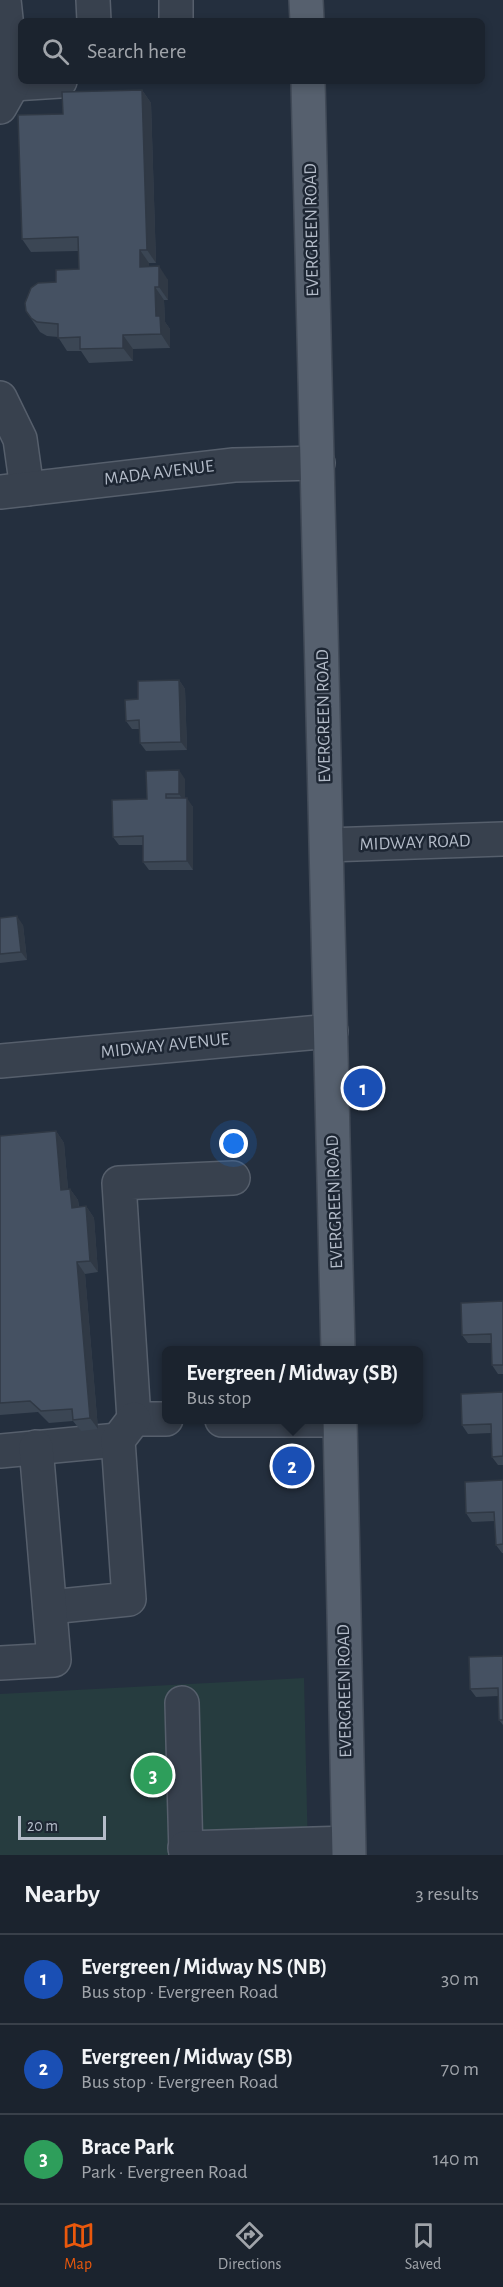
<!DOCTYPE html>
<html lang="en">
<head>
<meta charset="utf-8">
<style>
	body { margin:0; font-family:"Alegreya Sans",sans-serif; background:#242b36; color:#f1f3f6 }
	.scale { position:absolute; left:18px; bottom:15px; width:88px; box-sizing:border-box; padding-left:6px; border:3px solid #b4bcc9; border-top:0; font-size:16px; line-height:21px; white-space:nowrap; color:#b4bcc9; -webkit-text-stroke:4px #1d2633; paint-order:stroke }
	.you { position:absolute; left:234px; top:1144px; width:21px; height:21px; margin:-15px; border:4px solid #fff; border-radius:50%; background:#1a73e8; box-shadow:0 0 0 9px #1a73e833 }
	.badge { display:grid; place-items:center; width:39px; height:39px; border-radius:50%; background:#ea580c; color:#fff; font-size:20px; font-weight:700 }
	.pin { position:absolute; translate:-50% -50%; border:3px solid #fff; box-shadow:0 2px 6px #0006 }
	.popup { position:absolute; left:162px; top:1346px; width:261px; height:78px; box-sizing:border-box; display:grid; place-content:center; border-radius:9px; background:#1b232e; filter:drop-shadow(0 2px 4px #0005); font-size:20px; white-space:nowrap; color:#a0a4aa }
	.popup b { font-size:22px; color:#f1f3f6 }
	.popup::after { content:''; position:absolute; left:50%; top:100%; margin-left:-12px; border:12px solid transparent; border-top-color:#1b232e }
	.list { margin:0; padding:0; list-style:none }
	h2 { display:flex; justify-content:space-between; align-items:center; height:78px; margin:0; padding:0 24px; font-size:26px }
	h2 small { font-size:20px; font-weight:400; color:#a0a4aa }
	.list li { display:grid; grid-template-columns:39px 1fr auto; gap:18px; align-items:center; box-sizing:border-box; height:90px; padding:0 24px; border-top:2px solid #39404a }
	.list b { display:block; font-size:22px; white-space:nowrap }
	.list p { margin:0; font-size:20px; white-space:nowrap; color:#a0a4aa }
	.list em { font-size:20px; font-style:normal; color:#a0a4aa }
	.icon { flex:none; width:33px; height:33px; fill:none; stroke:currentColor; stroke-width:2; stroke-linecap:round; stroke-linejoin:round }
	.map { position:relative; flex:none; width:503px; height:1855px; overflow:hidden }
	.search { position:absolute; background:#1b232e; box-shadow:0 3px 9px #0003; left:18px; right:18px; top:18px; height:66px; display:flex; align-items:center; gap:15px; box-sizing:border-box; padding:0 21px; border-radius:9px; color:#a0a4aa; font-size:22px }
	.sheet { height:348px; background:#1b232e }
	nav { display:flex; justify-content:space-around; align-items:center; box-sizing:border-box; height:84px; border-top:2px solid #39404a; background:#1b232e; font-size:16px; color:#a0a4aa }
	nav a { display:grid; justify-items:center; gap:3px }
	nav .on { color:#ea580c }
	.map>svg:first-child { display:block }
	.green { fill:#263c3f }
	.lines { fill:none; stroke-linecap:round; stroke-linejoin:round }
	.minor-casing { stroke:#565f6c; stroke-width:36 }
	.major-casing { stroke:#414a57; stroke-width:36 }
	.minor { stroke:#38414e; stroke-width:33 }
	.major { stroke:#56606e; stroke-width:33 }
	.wall { fill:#3b4654 }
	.shaded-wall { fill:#303945 }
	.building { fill:#455162; stroke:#303945; stroke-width:1.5 }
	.labels { text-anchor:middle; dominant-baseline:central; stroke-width:5; stroke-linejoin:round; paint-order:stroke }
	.street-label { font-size:18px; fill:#b4bcc9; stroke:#1d2633 }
</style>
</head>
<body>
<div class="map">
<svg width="503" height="1855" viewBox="0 0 503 1855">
	<rect width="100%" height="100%" fill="#242f3e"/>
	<!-- green -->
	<path class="green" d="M304 1678 308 1855H0V1694Z"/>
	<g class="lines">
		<!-- minor casing -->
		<g class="minor-casing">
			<g id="minor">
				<path d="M93 0 94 21"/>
				<path d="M176 0V21"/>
				<path d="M13 84 60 81"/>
				<path d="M0 107 13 84 4 0"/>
				<path d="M0 398 20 439 27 489"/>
				<path d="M0 492 234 465 318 463"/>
				<path d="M327 845 503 839"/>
				<path d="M0 1061 331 1031"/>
				<path d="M166 1419H134L119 1183 233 1178"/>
				<path d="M222 1420H340"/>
				<path d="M0 1451 118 1440"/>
				<path d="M50 1607 129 1599 118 1440 134 1419"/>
				<path d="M0 1663 54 1660 36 1447"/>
				<path d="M182 1703 186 1855"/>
				<path d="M185 1848 348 1843"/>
			</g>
		</g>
		<!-- major casing -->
		<g class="major-casing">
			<g id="major">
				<path d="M306 0 307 21"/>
				<path d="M308 81 338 1350"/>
				<path d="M340 1420 349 1855"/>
			</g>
		</g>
		<!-- minor -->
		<use href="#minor" class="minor"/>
		<!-- major -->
		<use href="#major" class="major"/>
	</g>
	<!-- wall -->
	<g class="wall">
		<path d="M142 90 151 103 156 263H149V266L168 280V300H164L165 322 170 329V348L133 349V361L89 363 81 351H67L58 337 47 336 40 332 26 311 56 282 79 269 78 251 31 252 22 239 63 114Z"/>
		<path d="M179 680 185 689 187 750 146 751 140 743 139 729H132L126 721Z"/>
		<path d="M185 779V798L193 807V870H149L143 862V845H119L113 837 147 799Z"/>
		<path d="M0 918 23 925 27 960 0 963Z"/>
		<path d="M56 1131 64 1143 68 1189H70L78 1200 79 1207 86 1206 94 1218 98 1272 85 1274 98 1429 81 1431 73 1421 49 1423 38 1412 0 1415V1136Z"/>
		<path d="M503 1301V1374H498L492 1365 491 1343H468L462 1335Z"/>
		<path d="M503 1392V1465H498L492 1457 491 1433 468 1434 462 1425Z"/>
		<path d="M503 1480V1553H502L496 1545 495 1521 472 1522 466 1513Z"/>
		<path d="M503 1656V1725L499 1720V1696L476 1697 470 1689Z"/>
	</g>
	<!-- shaded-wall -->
	<g class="shaded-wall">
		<path d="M142 90 151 103 156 263 147 250Z"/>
		<path d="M140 250 149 263 150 280 140 267Z"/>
		<path d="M159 266 168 280V300L159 287Z"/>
		<path d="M155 287 164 300 165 322 170 329V348L161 334 156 316Z"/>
		<path d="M123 335 133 349V361L123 348Z"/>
		<path d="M179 680 185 689 187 750 181 742Z"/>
		<path d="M179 770 185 779V803L179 794Z"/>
		<path d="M187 798 193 807V870L187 861Z"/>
		<path d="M17 916 23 925 27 960 21 952Z"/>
		<path d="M56 1131 64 1143 69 1201 61 1190Z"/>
		<path d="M70 1189 78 1200 80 1219 72 1208Z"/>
		<path d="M86 1206 94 1218 98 1272 90 1261Z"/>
		<path d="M77 1262 85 1274 98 1429 90 1418Z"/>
	</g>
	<!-- building -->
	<g class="building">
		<path d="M142 90 147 250H140V267L159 266V287H155L156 316H160L161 334 123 335V348L80 349V337L58 338V324L37 322 31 318 26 311 25 303 31 288 38 283 56 282V270L79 269 78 237 22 239 18 115 63 114 62 92Z"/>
		<path d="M179 680 181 742 140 743 139 720 126 721 125 700 138 699V681Z"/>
		<path d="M179 770V794H166V798H187V861L143 862V836L113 837 112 800 147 799 146 771Z"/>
		<path d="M17 916 21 952 0 954V918Z"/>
		<path d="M56 1131 61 1190 70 1189 72 1208 86 1206 90 1261 77 1262 90 1418 73 1420 72 1409 41 1411 30 1401 0 1403V1136Z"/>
		<path d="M503 1301V1365H492L491 1334 462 1335 461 1303Z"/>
		<path d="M503 1392V1456L492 1457 491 1424 462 1425 461 1394Z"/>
		<path d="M503 1480V1544L496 1545 494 1512 466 1513 465 1482Z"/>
		<path d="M503 1656V1720H499L498 1688 470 1689 469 1657Z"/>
	</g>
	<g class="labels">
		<!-- street labels -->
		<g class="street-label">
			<text transform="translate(312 230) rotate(-91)">EVERGREEN ROAD</text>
			<text transform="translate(159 473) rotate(-7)">MADA AVENUE</text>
			<text transform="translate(324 716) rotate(-91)">EVERGREEN ROAD</text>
			<text transform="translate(415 843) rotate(-2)">MIDWAY ROAD</text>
			<text transform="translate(165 1046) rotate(-6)">MIDWAY AVENUE</text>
			<text transform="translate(335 1202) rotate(-92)">EVERGREEN ROAD</text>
			<text transform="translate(345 1691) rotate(-91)">EVERGREEN ROAD</text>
		</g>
	</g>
</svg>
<div class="scale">20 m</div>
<div class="you"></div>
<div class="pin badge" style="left:363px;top:1088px;background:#1a4fb4">1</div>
<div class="pin badge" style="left:292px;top:1466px;background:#1a4fb4">2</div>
<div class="popup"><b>Evergreen / Midway (SB)</b>Bus stop</div>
<div class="pin badge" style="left:153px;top:1775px;background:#2e9e5b">3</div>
<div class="search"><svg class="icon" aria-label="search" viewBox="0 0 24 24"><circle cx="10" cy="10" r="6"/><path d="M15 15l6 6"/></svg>Search here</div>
</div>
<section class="sheet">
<h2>Nearby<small>3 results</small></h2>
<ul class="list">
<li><span class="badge" style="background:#1a4fb4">1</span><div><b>Evergreen / Midway NS (NB)</b><p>Bus stop · Evergreen Road</p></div><em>30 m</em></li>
<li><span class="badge" style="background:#1a4fb4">2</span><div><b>Evergreen / Midway (SB)</b><p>Bus stop · Evergreen Road</p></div><em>70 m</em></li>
<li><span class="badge" style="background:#2e9e5b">3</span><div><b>Brace Park</b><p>Park · Evergreen Road</p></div><em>140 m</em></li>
</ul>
</section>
<nav>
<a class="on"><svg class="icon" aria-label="map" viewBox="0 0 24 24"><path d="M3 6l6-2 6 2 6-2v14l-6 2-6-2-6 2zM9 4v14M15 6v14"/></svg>Map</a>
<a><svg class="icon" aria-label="directions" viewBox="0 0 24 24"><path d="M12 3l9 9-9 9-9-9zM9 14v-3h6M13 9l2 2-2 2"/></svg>Directions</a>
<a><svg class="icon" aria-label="saved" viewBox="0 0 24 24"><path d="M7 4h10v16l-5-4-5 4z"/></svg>Saved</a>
</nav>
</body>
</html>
